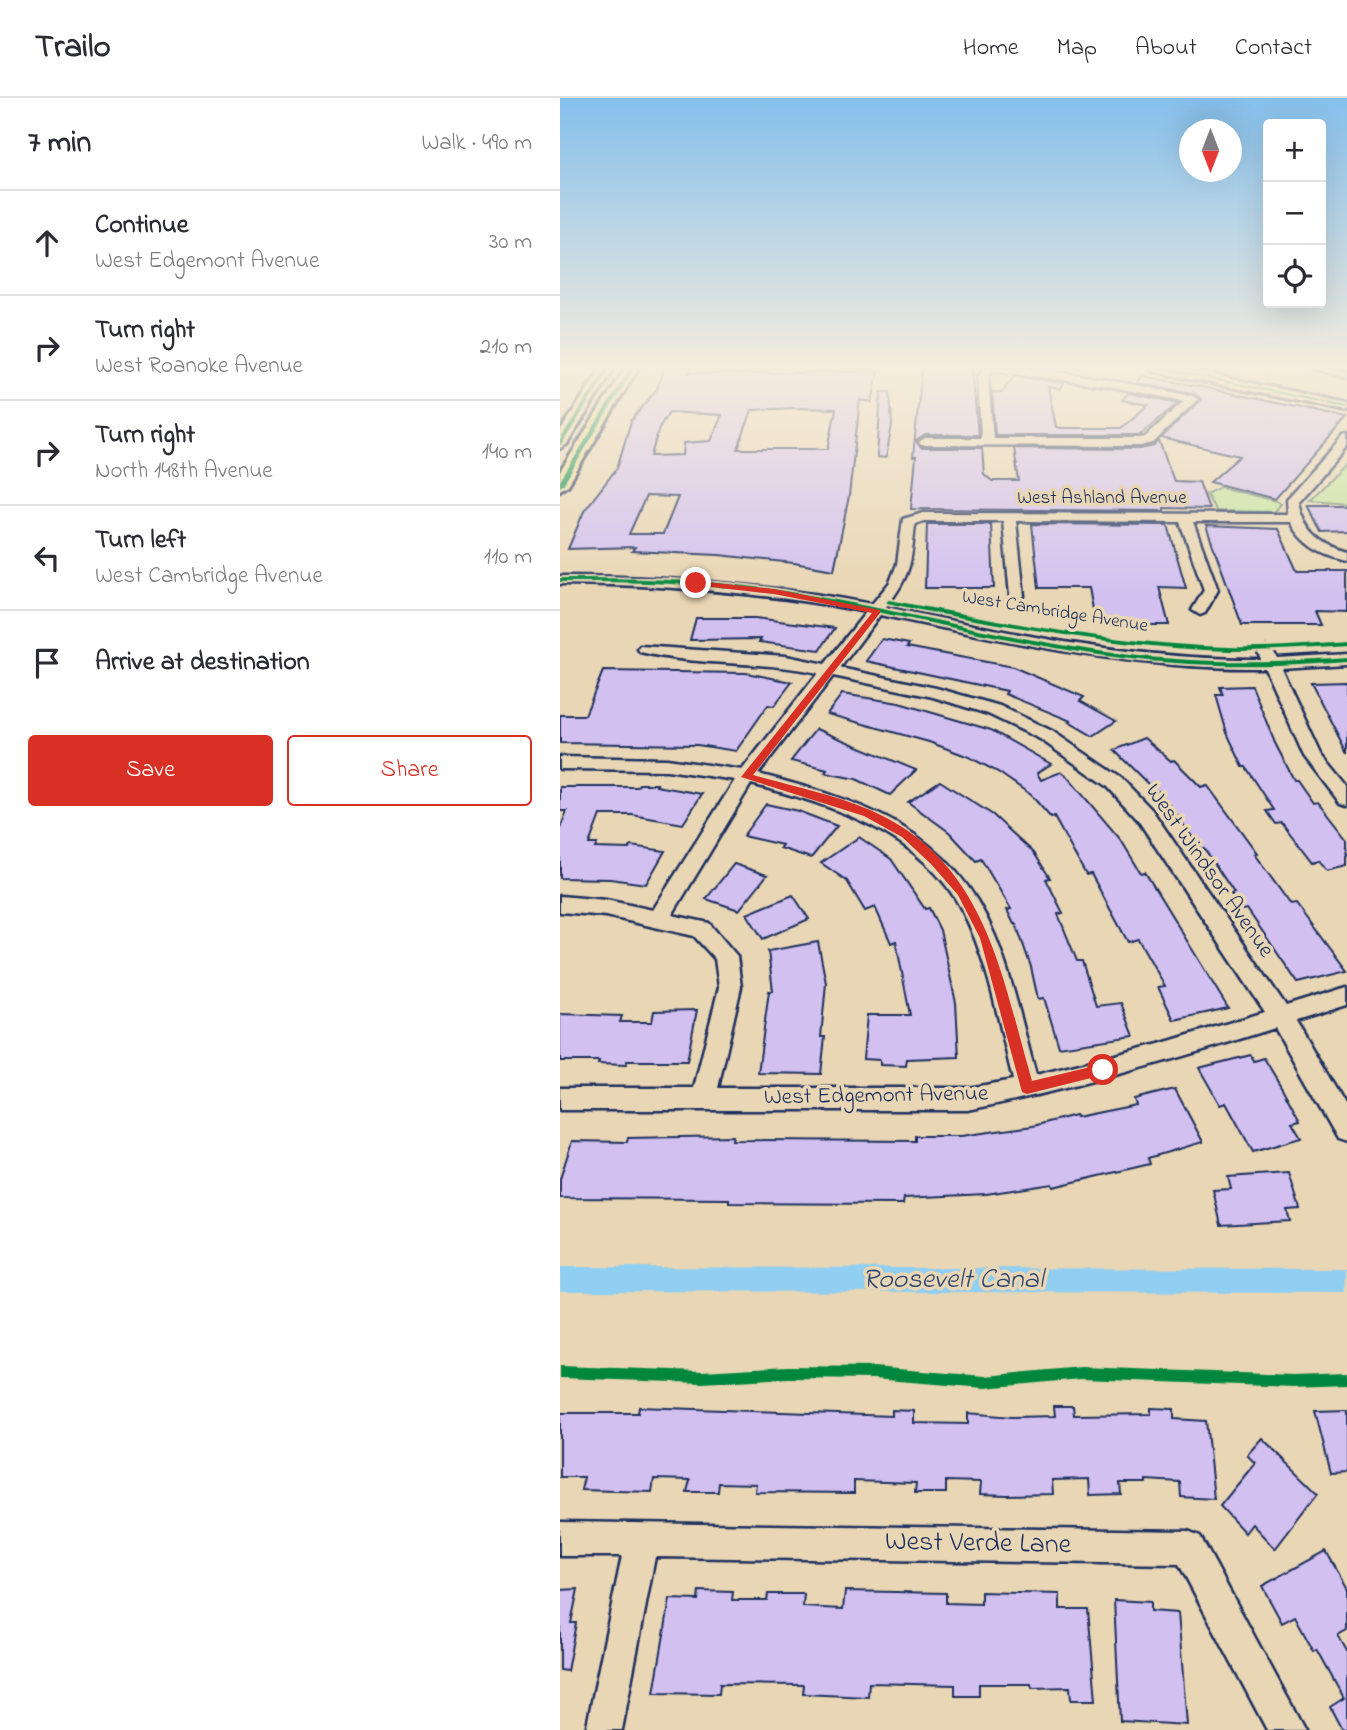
<!DOCTYPE html>
<html lang="en">
<head>
<meta charset="utf-8">
<style>
	body { margin:0; font-family:"Indie Flower",sans-serif; background:#f2f2f3; color:#2b2b33 }
	.controls { position:absolute; right:21px; top:21px; display:grid; overflow:hidden; border-radius:7px; box-shadow:0 7px 28px #0002 }
	.controls button { width:63px; height:63px; display:grid; place-items:center; padding:0; border:0; border-bottom:2px solid #e1e1e2; background:#fff; color:#2b2b33; font:35px sans-serif }
	.compass { position:absolute; left:619px; top:21px; width:63px; height:63px; border-radius:50%; background:#fff; box-shadow:0 7px 28px #0002; rotate:180deg }
	.stop { position:absolute; width:21px; height:21px; margin:-16px; border:5px solid #d93025; border-radius:50%; background:#fff }
	.stop.end { background:#d93025; border-color:#fff; box-shadow:0 2px 7px #0008 }
	.list { margin:0; padding:0; list-style:none }
	h2 { display:flex; justify-content:space-between; align-items:center; height:91px; margin:0; padding:0 28px; font-size:30px }
	h2 small { font-size:23px; font-weight:400; color:#7c7c81 }
	.list li { display:grid; grid-template-columns:46px 1fr auto; gap:21px; align-items:center; box-sizing:border-box; height:105px; padding:0 28px; border-top:2px solid #e1e1e2 }
	.list b { display:block; font-size:26px; white-space:nowrap }
	.list p { margin:0; font-size:23px; white-space:nowrap; color:#7c7c81 }
	.list em { font-size:23px; font-style:normal; color:#7c7c81 }
	.actions { display:flex; gap:14px; padding:21px 28px }
	.actions a { flex:1; padding:16px 0; border:2px solid #d93025; border-radius:7px; text-align:center; font-size:24px; color:#d93025 }
	.actions .main { background:#d93025; color:#fff }
	.icon { flex:none; width:38px; height:38px; fill:none; stroke:currentColor; stroke-width:2; stroke-linecap:round; stroke-linejoin:round }
	.map { position:relative; flex:none; width:787px; height:1632px; overflow:hidden }
	header { display:flex; align-items:center; gap:42px; box-sizing:border-box; height:98px; padding:0 35px; background:#fff; border-bottom:2px solid #e1e1e2 }
	header strong { font-size:33px }
	nav { display:flex; gap:38px; margin-inline-start:auto; font-size:24px }
	main { display:flex }
	aside { flex:1; background:#fff }
	.map>svg:first-child { display:block }
	.green { fill:#c4e49d; stroke:#708a7e; stroke-width:2 }
	.lines { fill:none; stroke-linecap:round; stroke-linejoin:round }
	.canal { fill:#91cff2; fill-rule:evenodd }
	.building { fill:#d2c0f1; stroke:#1b2f5e; stroke-width:2; fill-rule:evenodd }
	.minor-casing { stroke:#1b2f5e; stroke-width:5 }
	.major-casing { stroke:#1b2f5e; stroke-width:6 }
	.minor { fill:#e9d6b4; fill-rule:evenodd }
	.major { fill:#f9e181; fill-rule:evenodd }
	.cycleway-casing { stroke:#e9d6b4; stroke-width:4 }
	.cycleway { fill:#00873e; fill-rule:evenodd }
	.route { fill:#d93025 }
	.labels { text-anchor:middle; dominant-baseline:central; stroke-width:7; stroke-linejoin:round; paint-order:stroke }
	.far-street-label { font-size:19px; fill:#1b2f5e; stroke:#e9d6b4 }
	.street-label { font-size:23px; fill:#1b2f5e; stroke:#e9d6b4 }
	.near-water-label { font-size:28px; font-style:italic; fill:#2d4774; stroke:#e9d6b4 }
	.near-street-label { font-size:28px; fill:#1b2f5e; stroke:#e9d6b4 }
</style>
</head>
<body>
<header>
<strong>Trailo</strong>
<nav><a>Home</a><a>Map</a><a>About</a><a>Contact</a></nav>
</header>
<main>
<aside>
<h2>7 min<small>Walk · 490 m</small></h2>
<ul class="list">
<li><svg class="icon" aria-label="ahead" viewBox="0 0 24 24"><path d="M12 20V5M6 11l6-6 6 6"/></svg><div><b>Continue</b><p>West Edgemont Avenue</p></div><em>30 m</em></li>
<li><svg class="icon" aria-label="right" viewBox="0 0 24 24"><path d="M7 20v-9h11M14 6l5 5-5 5"/></svg><div><b>Turn right</b><p>West Roanoke Avenue</p></div><em>210 m</em></li>
<li><svg class="icon" aria-label="right" viewBox="0 0 24 24"><path d="M7 20v-9h11M14 6l5 5-5 5"/></svg><div><b>Turn right</b><p>North 148th Avenue</p></div><em>140 m</em></li>
<li><svg class="icon" aria-label="left" viewBox="0 0 24 24"><path d="M17 20v-9H6M10 6l-5 5 5 5"/></svg><div><b>Turn left</b><p>West Cambridge Avenue</p></div><em>110 m</em></li>
<li><svg class="icon" aria-label="arrive" viewBox="0 0 24 24"><path d="M6 21V4h12l-3 4 3 4H6"/></svg><div><b>Arrive at destination</b></div></li>
</ul>
<div class="actions"><a class="main">Save</a><a>Share</a></div>
</aside>
<div class="map">
<svg width="787" height="1632" viewBox="0 0 787 1632">
	<rect width="100%" height="100%" fill="#e9d6b4"/>
	<filter id="ink" filterUnits="userSpaceOnUse"><feTurbulence type="fractalNoise" baseFrequency=".0143" numOctaves="2"/><feDisplacementMap in="SourceGraphic" scale="14" xChannelSelector="R" yChannelSelector="G"/><feConvolveMatrix kernelMatrix="1 2 1 2 8 2 1 2 1" color-interpolation-filters="sRGB"/></filter>
	<g filter="url(#ink)">
		<!-- green -->
		<g class="green">
			<path d="M787 365V405L750 402Z"/>
			<path d="M660 389 716 403 721 406 713 414 656 413 646 396Z"/>
		</g>
		<g class="lines">
			<!-- canal -->
			<path class="canal" d="M0 1169 787 1171V1195L0 1193Z"/>
		</g>
		<!-- building -->
		<g class="building">
			<path d="M105 269H132L130 275 174 276 318 273 312 304 300 302 289 398 274 472 234 465 159 457 72 453 75 449 8 451 24 413 57 370 71 323 97 291ZM235 310 276 311 268 351H178L192 312ZM109 314 125 315 162 317 151 343 124 345 123 357 91 358 99 330ZM86 398 118 399 103 436H69Z"/>
			<path d="M362 269H412L418 337H365L356 343 361 350H422L424 376 432 383H459L454 350 580 351 594 348 599 343 614 383 639 384 649 411 604 410V413L351 411 356 359H353Z"/>
			<path d="M454 278 504 285 501 291 488 289 496 329 502 330H561L588 307 562 302 568 295 618 305 580 337H435L432 294H442Z"/>
			<path d="M582 278 637 288 787 320 715 401 650 384 680 358 601 340 641 301 633 295 577 285Z"/>
			<path d="M321 294H330L332 327 326 360 317 359Z"/>
			<path d="M748 407H787V433L762 434Z"/>
			<path d="M367 426H431L434 490H365Z"/>
			<path d="M472 426 608 427 626 490 599 489 609 527H536L529 490H479Z"/>
			<path d="M646 428 718 431 737 473H787V514L755 513 761 527H682Z"/>
			<path d="M136 520H195L275 530 260 552 199 544 201 541 130 542Z"/>
			<path d="M322 541 349 546 347 549 453 569 524 599 520 603 556 623 533 638 509 624 511 623 445 596 447 593 306 563Z"/>
			<path d="M43 573 186 575 232 584 214 608 208 607 176 653 137 647 0 645V617H25Z"/>
			<path d="M787 584V655L751 585Z"/>
			<path d="M692 588 715 645 734 682H737L753 705 758 704 787 741V768L767 773 758 762 752 764 722 725 716 726 707 713 714 712 686 669H683L667 635 656 597H663L660 589Z"/>
			<path d="M282 596 339 605 431 632 491 666 477 675 481 682 501 674 505 676 561 742 581 775 585 774 668 910 614 922 598 889 605 888 578 841 568 844 531 776 526 777 494 719 491 720 471 697 438 674 409 659 369 644 267 616Z"/>
			<path d="M256 631 356 672 330 697 296 681 265 675 267 672 231 663Z"/>
			<path d="M584 640 611 663 614 662 641 689 647 687 697 755 694 756 731 807 737 806 787 873 738 885 687 811 682 812 671 796 674 795 644 750 641 751 599 693 596 694 554 652Z"/>
			<path d="M380 683 433 717 474 755 490 780 486 781 503 815 498 816 517 863H522L536 908 561 905 574 938 499 949 484 900 478 901 471 869 456 826H454L447 812 451 811 421 761 416 763 389 734 348 704Z"/>
			<path d="M79 686H97L96 688 142 696 123 726 72 717H40L29 746H37L35 750 69 751 71 748 105 753 86 786 50 781 0 780V731L7 713H0V689H77Z"/>
			<path d="M206 706 238 713 277 728 251 760 220 750 222 747 183 738Z"/>
			<path d="M299 739 331 761 365 811 369 810 380 832 396 905 399 959 347 961 346 968 320 967V962L303 961 307 917H350L336 843 331 845 315 809 305 813 287 783 261 765Z"/>
			<path d="M174 766 207 777 179 812 146 801Z"/>
			<path d="M233 797 249 821 203 841 187 816Z"/>
			<path d="M258 844 266 885 261 939H265L261 976 198 975 209 893H213L208 853Z"/>
			<path d="M137 912 127 963H67L66 967 38 966 39 963H0V916L62 918 60 924H92L94 913Z"/>
			<path d="M691 957 694 963 704 960 722 990 740 1023 732 1025 741 1040 693 1054 666 1005 660 1007 639 970Z"/>
			<path d="M615 991 643 1044 588 1060 590 1066 493 1089 492 1086 426 1096 344 1100 343 1106 169 1105V1101L0 1100V1081L12 1043 67 1044 68 1040 173 1038 172 1042 355 1043V1038H401L473 1028 515 1017 516 1019 576 1007 574 1001Z"/>
			<path d="M729 1075 740 1111 727 1112 730 1123 661 1127 653 1092 671 1091 668 1079Z"/>
			<path d="M494 1308H513L514 1317 591 1316V1310L614 1311V1321L646 1323 654 1401 621 1399 620 1384 586 1382V1385H560L561 1396 530 1397 529 1381 492 1382 493 1396 447 1397 420 1396 421 1384 386 1383V1395H355L356 1385 294 1383V1395L195 1394 196 1386 159 1385 158 1394H127L130 1382 94 1381 92 1394 21 1392 24 1379H0V1315H78L79 1309 332 1318V1312L354 1313V1325L408 1326V1315L452 1319 495 1318Z"/>
			<path d="M787 1312V1374L771 1375 755 1313Z"/>
			<path d="M702 1340 758 1395 715 1451 692 1426 685 1435 660 1408 695 1365 687 1357Z"/>
			<path d="M766 1453 787 1490V1533L778 1538 787 1554V1632H782L770 1609 784 1600 757 1551 754 1553 735 1518 722 1525 702 1488Z"/>
			<path d="M18 1491 11 1525H16L7 1573 0 1572V1492Z"/>
			<path d="M139 1493 173 1494 172 1502H207L208 1496H244L243 1509 283 1511 285 1493 386 1495V1505L421 1506V1494L500 1496V1511H528L536 1602H511L510 1589 472 1590 471 1586H419V1598H395V1587L309 1585 308 1599 243 1596 244 1587 160 1586 159 1596 94 1595 110 1501 138 1502Z"/>
			<path d="M554 1502 590 1504V1513L618 1515 627 1627 560 1623Z"/>
		</g>
		<g class="lines">
			<!-- minor casing -->
			<g class="minor-casing">
				<g id="minor">
					<path d="M424 269C494 269 563 285 632 298L638 301 593 345 580 348 361 347 359 344 365 340H421L418 279ZM432 272 547 288 624 303 585 339 580 340H433L428 279Z"/>
					<path d="M751 269 787 273V279L752 271Z"/>
					<path d="M787 338V349L739 404C744 432 760 446 787 454V463C762 457 743 447 731 424H633L658 492 645 515 640 517 632 512 644 492 620 424 456 423 464 498 457 502 450 498 443 423H364L355 426C351 466 351 477 326 509 450 535 573 562 701 561L698 554 706 549 712 551 717 560 787 556V566L721 570 761 656 787 688V707L780 705 744 658 705 570C574 572 448 544 320 517L280 570 376 590 440 608 492 633 561 680 592 712 726 908 787 889V907L736 923 787 1010V1044L778 1041 715 930C614 962 512 991 408 1012H0V990H134L159 889 155 861 134 838 46 818 0 814V798L46 802 93 812 175 682 107 672 0 671V659L107 661 182 672 258 575C200 562 139 569 80 554L78 551 80 548 226 558 265 566 306 514C204 494 104 487 0 486V478C106 478 208 486 312 506L330 484 337 466 343 421 363 415 728 416 727 401 783 339ZM273 578 373 599 428 616 480 641 547 688 578 722 705 914 599 946 476 977C463 930 453 882 435 838 391 730 301 703 198 676ZM191 686C271 707 362 734 403 814 429 865 439 926 453 982L408 990H158L181 889 177 858 149 825 112 817Z"/>
					<path d="M0 1424 628 1433 640 1438 745 1632H707L619 1466 95 1459 62 1632H26L62 1458H0Z"/>
				</g>
			</g>
			<!-- major casing -->
			<g class="major-casing">
				<g id="major">
					<path d="M42 269H55L7 346 0 350V334Z"/>
					<path d="M66 269H79L8 387 0 392V374Z"/>
					<path d="M587 269H614L787 305V313L593 273Z"/>
				</g>
			</g>
			<!-- minor -->
			<use href="#minor" class="minor"/>
			<!-- major -->
			<use href="#major" class="major"/>
			<!-- cycleway casing -->
			<g class="cycleway-casing">
				<g id="cycleway">
					<path d="M47 269H51L2 346 0 347V342Z"/>
					<path d="M71 269H75L3 387 0 389V383Z"/>
					<path d="M591 269H601L787 308V310Z"/>
					<path d="M0 480C71 480 141 481 211 491 321 507 429 537 539 553 621 565 704 566 787 559V563C704 570 621 569 539 557 429 541 321 511 211 495 141 485 71 484 0 484Z"/>
					<path d="M329 502C441 523 554 546 669 549 708 550 748 547 787 544V548C748 551 709 553 670 553 600 551 531 542 463 530 418 523 372 515 327 505V503Z"/>
					<path d="M0 1268 142 1273 228 1268 313 1269 425 1278 521 1269 733 1277 787 1275V1287L733 1289 521 1281 425 1290 313 1281 228 1280 142 1285 0 1280Z"/>
				</g>
			</g>
			<!-- cycleway -->
			<use href="#cycleway" class="cycleway"/>
		</g>
	</g>
	<!-- sky -->
	<linearGradient id="sky" x2="0" y2="1"><stop stop-color="#85bfec"/><stop offset="0.54" stop-color="#f5eddd"/><stop offset="1" stop-color="#f5eddd" stop-opacity="0"/></linearGradient>
	<rect width="787" height="498" fill="url(#sky)"/>
	<!-- route -->
	<path class="route" d="M136 483 214 491 320 512V515L193 677C232 688 272 696 310 712 426 762 441 876 472 983L543 966 547 968V976L467 996 462 994 420 840 398 797 371 766 342 739 304 718 181 679 312 515 214 496 134 487Z"/>
	<g class="labels">
		<!-- far-street labels -->
		<g class="far-street-label">
			<text x="542" y="400">West Ashland Avenue</text>
			<text transform="translate(495 514) rotate(9)">West Cambridge Avenue</text>
		</g>
		<!-- street labels -->
		<g class="street-label">
			<text transform="translate(649 773) rotate(55)">West Windsor Avenue</text>
			<text transform="translate(316 998) rotate(-1)">West Edgemont Avenue</text>
		</g>
		<!-- near-water labels -->
		<g class="near-water-label">
			<text x="393" y="1182">Roosevelt Canal</text>
		</g>
		<!-- near-street labels -->
		<g class="near-street-label">
			<text transform="translate(418 1446) rotate(1)">West Verde Lane</text>
		</g>
	</g>
</svg>
<div class="controls">
<button>+</button>
<button>−</button>
<button><svg class="icon" aria-label="locate" viewBox="0 0 24 24"><circle cx="12" cy="12" r="6"/><path d="M12 2v4M12 18v4M2 12h4M18 12h4"/></svg></button>
</div>
<svg class="compass" viewBox="-18 -18 36 36"><path d="M0-13l5 13h-10z" fill="#e53935"/><path d="M0 13l5-13h-10z" fill="#7c7c81"/></svg>
<div class="stop" style="left:543px;top:972px"></div>
<div class="stop end" style="left:136px;top:485px"></div>
</div>
</main>
</body>
</html>
